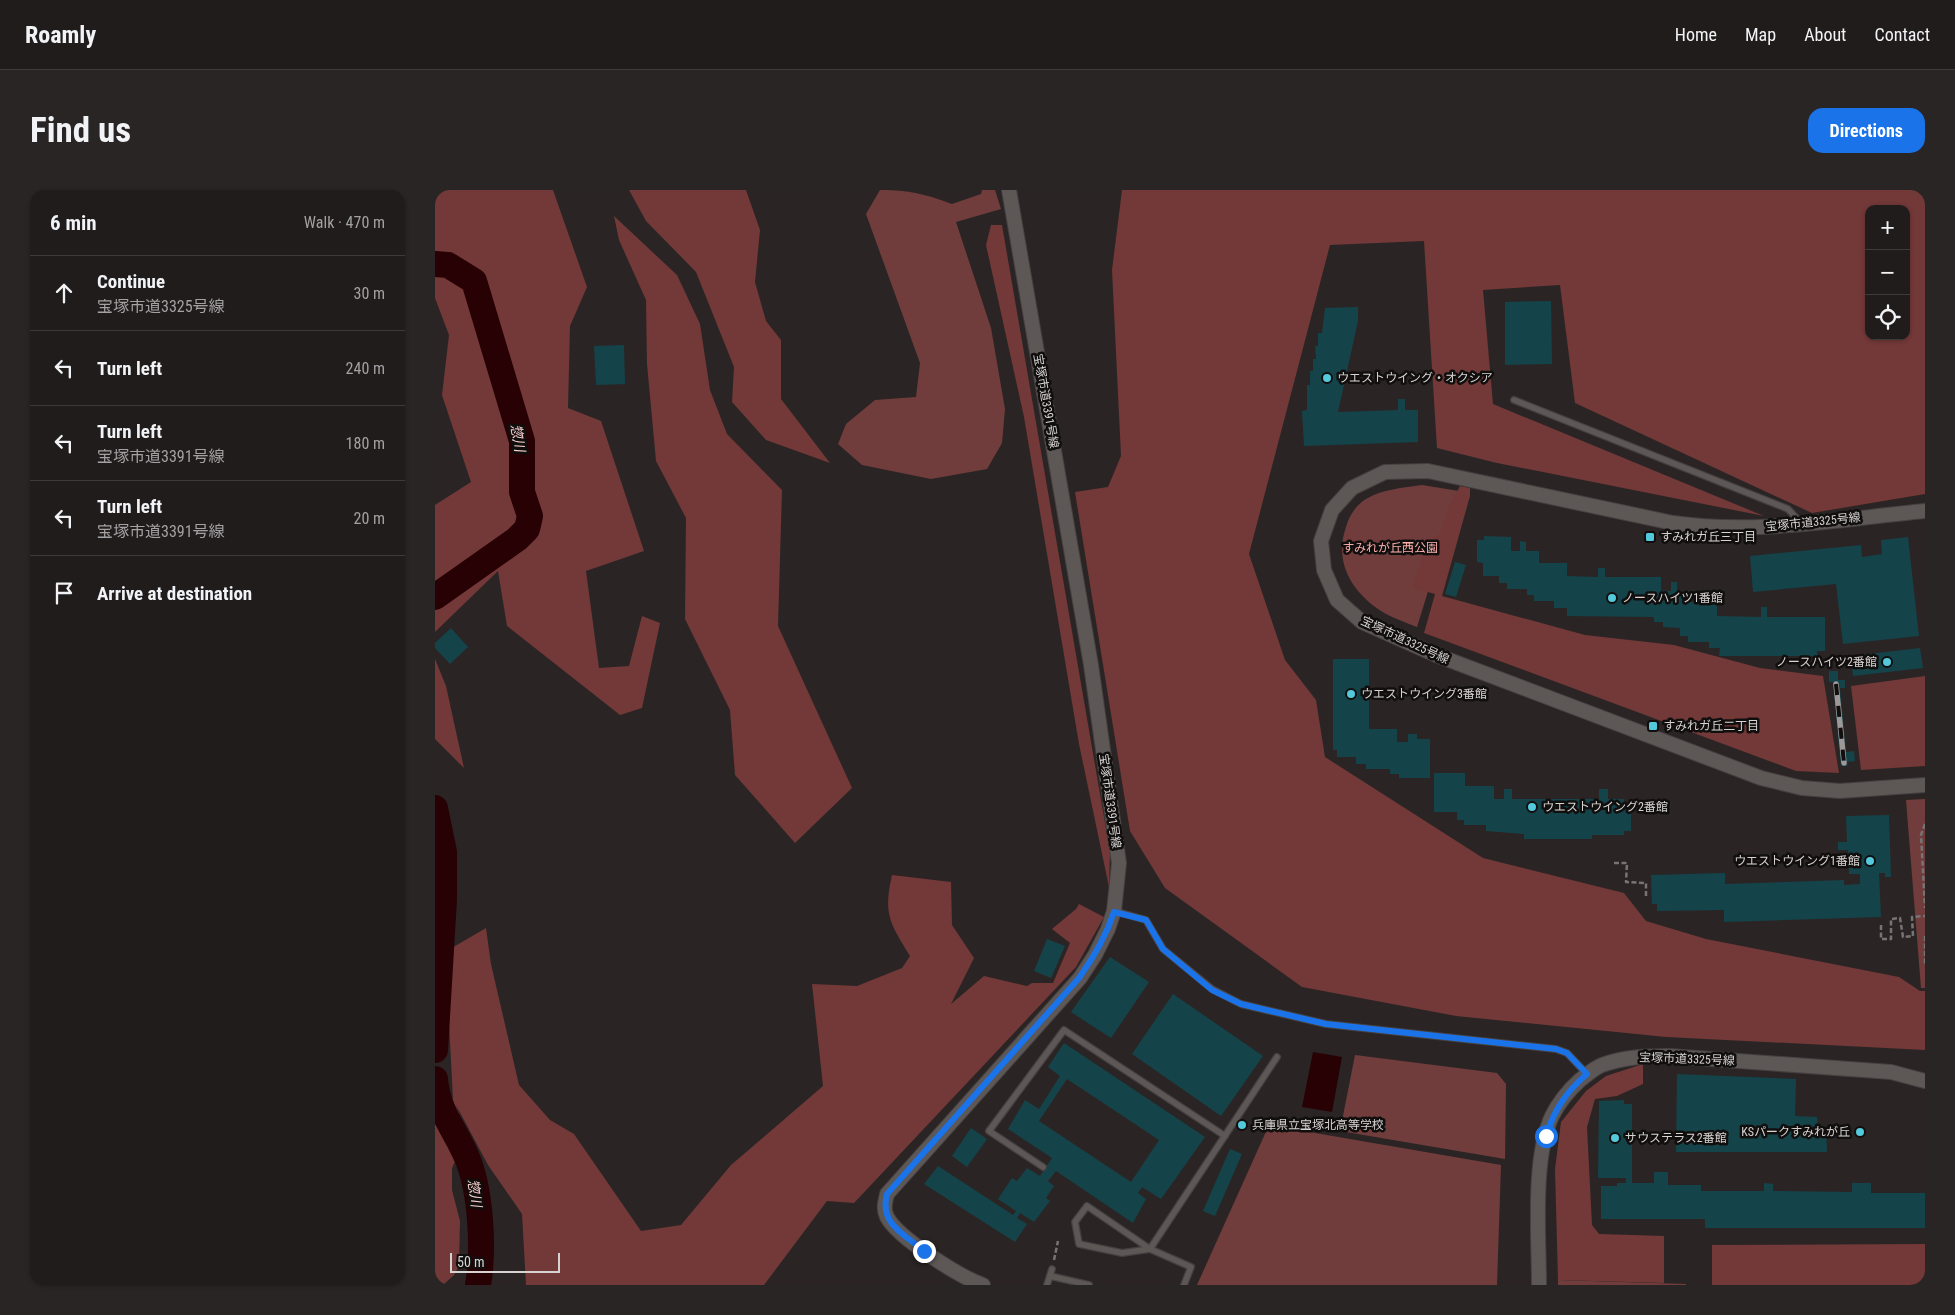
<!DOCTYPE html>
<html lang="en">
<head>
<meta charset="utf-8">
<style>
	body { margin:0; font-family:"Roboto Condensed","Noto Sans JP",sans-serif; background:#282524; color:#f1f3f6 }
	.controls { position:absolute; right:15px; top:15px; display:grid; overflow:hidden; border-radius:10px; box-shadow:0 1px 4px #0004 }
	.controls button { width:45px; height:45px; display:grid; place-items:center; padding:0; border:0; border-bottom:1px solid #3d3a3a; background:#201c1b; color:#f1f3f6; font:25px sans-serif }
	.scale { position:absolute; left:15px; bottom:12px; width:110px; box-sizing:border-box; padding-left:5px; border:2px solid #d7d3d3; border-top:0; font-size:14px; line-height:18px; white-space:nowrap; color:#d7d3d3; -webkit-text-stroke:4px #110e0e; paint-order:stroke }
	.stop { position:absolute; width:15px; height:15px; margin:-11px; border:4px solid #1a73e8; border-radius:50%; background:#fff }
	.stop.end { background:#1a73e8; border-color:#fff; box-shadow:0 1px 5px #0008 }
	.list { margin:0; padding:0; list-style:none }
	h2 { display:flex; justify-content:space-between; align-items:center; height:65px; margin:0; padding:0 20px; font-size:21px }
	h2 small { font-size:16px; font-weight:400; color:#a2a1a3 }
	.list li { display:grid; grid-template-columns:32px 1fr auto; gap:15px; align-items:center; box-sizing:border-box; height:75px; padding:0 20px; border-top:1px solid #3d3a3a }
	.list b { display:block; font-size:19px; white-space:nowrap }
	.list p { margin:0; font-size:16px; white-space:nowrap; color:#a2a1a3 }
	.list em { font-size:16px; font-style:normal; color:#a2a1a3 }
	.icon { flex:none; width:28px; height:28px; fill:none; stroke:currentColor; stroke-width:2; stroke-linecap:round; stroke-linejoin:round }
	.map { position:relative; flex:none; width:1490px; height:1095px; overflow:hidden; border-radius:15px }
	header { display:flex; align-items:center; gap:30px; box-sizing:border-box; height:70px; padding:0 25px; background:#201c1b; border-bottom:1px solid #3d3a3a }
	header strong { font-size:24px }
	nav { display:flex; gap:28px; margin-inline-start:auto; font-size:18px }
	.intro { display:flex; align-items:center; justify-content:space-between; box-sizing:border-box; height:120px; padding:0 30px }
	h1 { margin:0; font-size:35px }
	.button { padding:12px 22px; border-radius:15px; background:#1a73e8; color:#fff; font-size:18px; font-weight:700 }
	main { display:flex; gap:30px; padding:0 30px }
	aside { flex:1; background:#201c1b; border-radius:15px; box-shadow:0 1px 4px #0004 }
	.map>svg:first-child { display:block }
	.green { fill:#713d3c }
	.forest { fill:#733838; fill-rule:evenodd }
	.water { fill:#270104 }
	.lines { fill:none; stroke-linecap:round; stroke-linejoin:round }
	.river { stroke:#270104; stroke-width:26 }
	.building { fill:#15434a; fill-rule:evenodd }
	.service-casing { stroke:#464141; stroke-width:8 }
	.tertiary-casing { stroke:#464141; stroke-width:16 }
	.path { stroke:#797474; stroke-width:2.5; stroke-dasharray:5 2.5; stroke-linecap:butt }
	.service { stroke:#5d5756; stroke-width:5.5 }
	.tertiary { stroke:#5d5756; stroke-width:14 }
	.rail-casing { stroke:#9d9999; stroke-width:5.5 }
	.rail { stroke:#110e0e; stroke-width:4; stroke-dasharray:11; stroke-linecap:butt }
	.route { stroke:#1a73e8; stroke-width:6 }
	.poi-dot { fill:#53cadc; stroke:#110e0e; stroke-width:2 }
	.labels { text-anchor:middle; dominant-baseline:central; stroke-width:5; stroke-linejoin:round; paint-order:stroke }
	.poi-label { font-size:12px; fill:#d7d3d3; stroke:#110e0e; text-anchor:start }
	.street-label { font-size:12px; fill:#d7d3d3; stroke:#110e0e }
	.park-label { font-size:12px; fill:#fcafac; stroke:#110e0e }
	.water-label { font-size:14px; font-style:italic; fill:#f8cfcd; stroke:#110e0e }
</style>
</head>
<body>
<header>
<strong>Roamly</strong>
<nav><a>Home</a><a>Map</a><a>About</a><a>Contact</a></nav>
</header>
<div class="intro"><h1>Find us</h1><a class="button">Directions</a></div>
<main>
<aside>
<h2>6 min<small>Walk · 470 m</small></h2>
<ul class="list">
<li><svg class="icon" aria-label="ahead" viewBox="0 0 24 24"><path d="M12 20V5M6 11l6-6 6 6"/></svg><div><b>Continue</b><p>宝塚市道3325号線</p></div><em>30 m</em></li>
<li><svg class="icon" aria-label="left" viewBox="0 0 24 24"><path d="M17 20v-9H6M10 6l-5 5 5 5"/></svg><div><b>Turn left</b></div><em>240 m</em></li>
<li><svg class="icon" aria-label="left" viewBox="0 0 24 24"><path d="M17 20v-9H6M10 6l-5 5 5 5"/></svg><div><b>Turn left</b><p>宝塚市道3391号線</p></div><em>180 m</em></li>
<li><svg class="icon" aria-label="left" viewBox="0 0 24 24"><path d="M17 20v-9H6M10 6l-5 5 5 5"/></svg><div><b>Turn left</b><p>宝塚市道3391号線</p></div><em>20 m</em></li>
<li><svg class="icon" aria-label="arrive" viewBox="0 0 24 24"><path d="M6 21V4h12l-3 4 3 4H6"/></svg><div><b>Arrive at destination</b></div></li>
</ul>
</aside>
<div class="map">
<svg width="1490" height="1095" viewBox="0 0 1490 1095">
	<rect width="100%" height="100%" fill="#2a2524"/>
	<!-- green -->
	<g class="green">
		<path d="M445 0C474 0 490 4 517 14L546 4 547 0H560L566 19 521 32 556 138 570 219 567 253 552 279 496 289 427 275 403 254 411 234 440 210 481 207 485 173 431 24Z"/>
		<path d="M987 295 1024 301 982 437C970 432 957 428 946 421 916 401 899 372 911 337 914 326 921 315 931 309 947 299 968 298 987 295Z"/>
		<path d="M1490 609V798H1486L1471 610Z"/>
		<path d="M920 865 1062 883 1071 894 1070 969 905 941Z"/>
		<path d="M834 935 1066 975 1062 1095H762Z"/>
		<path d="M1123 1090 1251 1094V1095H1123Z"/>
	</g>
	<!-- forest -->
	<g class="forest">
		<path d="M0 0H118L152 97 135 136 133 218 166 231 209 361 151 381 164 478 194 476 207 426 225 433 207 518 185 525 72 436 63 381 0 442V315L36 292 7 205 14 145 0 108Z"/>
		<path d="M194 0H311L325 40 320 92 331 131 346 150V209L395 273 331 250 297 212 299 177 261 82 211 31Z"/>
		<path d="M687 0H1490V304L1377 323 1140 213 1125 95 1048 100 1058 214 1329 326 1062 273 1002 258 989 51 895 55 814 364 850 470 881 510 890 567 1048 668 1189 703 1211 731 1271 749 1464 787 1485 801H1490V860L1231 847 1021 826 867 797 730 698 695 641 640 302 673 297 686 266 677 80ZM1434 19H1471V146H1434Z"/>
		<path d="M179 26 242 85 265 134 275 200 292 244 347 300 343 436 417 598 360 653 300 585 295 520 250 429 251 328 221 271 212 174 211 110 184 50Z"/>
		<path d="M556 35H567L675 662 674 697 644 554 589 227 551 55Z"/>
		<path d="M1025 296 1035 298V306L1007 406 1150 445 1239 455 1325 478 1388 486 1404 583 1361 581 989 443 1000 404 978 398 991 355 1006 343 1013 319Z"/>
		<path d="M0 469 11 496 29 578 0 549Z"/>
		<path d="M1490 486V576L1426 580 1416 496Z"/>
		<path d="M457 685 516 692 517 735 539 768 516 814 549 786 592 796 597 793H618L635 753 617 739 641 719 644 714 669 727 641 777 419 1013 392 1011 329 1095H91L87 1024 53 975 21 915 32 946 17 978V1000L25 1031 24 1076 19 1085 8 1095H0V881L18 909 14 833 15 759 51 738 56 774 84 895 115 930 139 944 206 1041 246 1035 296 975 388 896 377 794 422 796 467 778 475 766C455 733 448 725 457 685Z"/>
		<path d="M1208 874V894L1182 906 1160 909 1152 937 1157 1035 1164 1044 1229 1046V1093L1123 1090 1120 979 1126 932 1151 901 1171 886Z"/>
		<path d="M1490 1054V1095H1277V1055Z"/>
	</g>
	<!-- water -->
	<path class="water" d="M878 862 907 867 897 922 867 917Z"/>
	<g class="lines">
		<!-- river -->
		<g class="river">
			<path d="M0 74 13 75 39 91 87 251V302L95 326 92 339 82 349 0 407"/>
			<path d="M0 618 9 662V709L0 860"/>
			<path d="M0 889C3 923 21 940 33 970 46 1003 49 1060 43 1095"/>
		</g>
	</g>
	<!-- building -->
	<g class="building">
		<path d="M1116 111 1117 174 1070 175V112Z"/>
		<path d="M923 117V131L903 222 963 220V209H970V220H983V252L869 256 867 221 872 220V195H875V181H878V169H881L880 156H883V143H887L890 118Z"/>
		<path d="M189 155 190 194 161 195 159 156Z"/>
		<path d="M1049 346 1076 347V361H1085V351L1091 352V361H1104V373H1132V386L1163 387V378H1170V387H1226V401H1236V392H1242V401H1255V412H1282V426L1326 427V417H1332V427H1390V461H1382V466H1284L1285 458H1274V452H1253V446H1245V438L1228 437V432H1219V427L1132 426V418H1119V411H1099V405H1092V399H1072V393H1064V386H1048V373L1042 372V350H1049Z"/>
		<path d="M1473 347 1484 446 1408 454 1401 394 1318 402 1315 366 1426 355 1427 367 1447 364 1446 350Z"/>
		<path d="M1020 372 1031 375 1021 407 1010 404Z"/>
		<path d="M16 438 33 457 15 474 0 458V453Z"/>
		<path d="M1485 458 1488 478 1418 486 1416 466Z"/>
		<path d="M898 469H934V539H962V552H973V544H982V549H995V588H964V584H955V579H931V574H921V567H902V560H898Z"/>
		<path d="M1394 481H1403V490H1410V498H1405L1411 562 1419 561 1420 571 1412 572 1413 576H1406L1398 492H1394Z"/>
		<path d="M999 583H1030V596H1059V609H1069V599H1077V609H1164V599H1173V609H1189V613H1196V641H1189V645H1157V649H1089V644L1051 641V635H1029V630H1022V622H999Z"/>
		<path d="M1454 625 1456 687H1450V683H1444L1446 727 1289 732V720L1222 721V714H1217L1216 685 1290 683V694L1409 690V695L1425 694V684H1414L1413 660H1403V652H1412L1411 626Z"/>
		<path d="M612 749 630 756 616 788 599 781Z"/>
		<path d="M675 767 714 792 676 848 636 822Z"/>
		<path d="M738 804 828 866 786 926 697 864Z"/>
		<path d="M629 853 770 947 726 1009 707 997 703 1003 711 1009 698 1033 621 981 613 991 619 996 611 1008 615 1011 599 1032 585 1023 582 1028 592 1034 580 1052 489 994 503 976 578 1025 581 1021 563 1009 577 988 582 991 592 978 605 986 617 968 573 939 590 910 604 919 625 886 613 877ZM632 889 724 950 696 992 604 931Z"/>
		<path d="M1242 884 1361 889 1360 926 1382 927 1383 937 1391 938 1392 962H1241Z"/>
		<path d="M1189 910V914H1197V993H1219V982H1233V995H1266V1001H1329V993L1338 994V1001L1417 1002V993H1436V1003H1490V1038H1270V1029H1166V996H1182V993H1191V988H1163L1164 911Z"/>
		<path d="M536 938 552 949 532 977 517 966Z"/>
		<path d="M795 959 807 964 780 1026 768 1021Z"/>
	</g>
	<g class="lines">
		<!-- service casing -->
		<g class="service-casing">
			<g id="service">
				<path d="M1079 210 1353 319 1365 332"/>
				<path d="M679 721 711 730 728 759 777 799 806 814 891 834 1121 859 1132 863 1152 884"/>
				<path d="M608 977 554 941 629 840 790 946"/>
				<path d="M615 1086 654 1095"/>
				<path d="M612 1095 617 1079"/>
				<path d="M749 1095 756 1077 715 1059 687 1063 644 1054 640 1032 652 1016 715 1059 842 867"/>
			</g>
		</g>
		<!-- tertiary casing -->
		<g class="tertiary-casing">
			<g id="tertiary">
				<path d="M1490 321C1406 329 1322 345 1238 333L993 281 950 282 917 298 897 320 886 351 889 380 902 410 927 432 1001 465 1326 588 1367 598 1405 601 1490 595"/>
				<path d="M548 1095C525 1087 463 1048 452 1027 448 1019 450 1013 452 1004L645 788 660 765 673 739 679 721 684 673 656 475 574 0"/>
				<path d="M1104 1095C1104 1047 1097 969 1117 926 1124 912 1134 900 1145 890 1152 885 1159 878 1167 875 1189 867 1211 866 1234 866L1456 882 1490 891"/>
			</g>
		</g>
		<!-- path -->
		<g class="path">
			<path d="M1490 634 1486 645 1490 718"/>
			<path d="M1179 673H1192L1191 692 1211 693V706"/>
			<path d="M1446 735V749H1456V729L1465 728 1468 747 1478 746 1477 727 1490 726"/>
			<path d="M1490 746V776"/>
			<path d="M619 1070 623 1051"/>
		</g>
		<!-- service -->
		<use href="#service" class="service"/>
		<!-- tertiary -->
		<use href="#tertiary" class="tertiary"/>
		<!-- rail casing -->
		<g class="rail-casing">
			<path id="rail" d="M1401 494 1409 573"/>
		</g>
		<!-- rail -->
		<use href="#rail" class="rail"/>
	</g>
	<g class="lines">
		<!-- route -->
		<path class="route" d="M489 1061C469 1044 444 1034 452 1004L644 788C659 767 671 746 679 722L711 730 728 759 777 800 806 814 891 834 1121 859 1132 863 1152 884C1131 902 1119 920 1111 946"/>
	</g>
	<!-- markers -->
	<g class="poi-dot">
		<circle cx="892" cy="188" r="5"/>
		<rect x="1210" y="342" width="10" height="10" rx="2.5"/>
		<circle cx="1177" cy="408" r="5"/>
		<circle cx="1452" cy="472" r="5"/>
		<circle cx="916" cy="504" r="5"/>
		<rect x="1213" y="531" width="10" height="10" rx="2.5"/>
		<circle cx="1097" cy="617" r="5"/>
		<circle cx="1435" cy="671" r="5"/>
		<circle cx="807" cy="935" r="5"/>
		<circle cx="1425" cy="942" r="5"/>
		<circle cx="1180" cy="948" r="5"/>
	</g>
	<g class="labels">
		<!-- poi labels -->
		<g class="poi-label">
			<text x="902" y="188">ウエストウイング・オクシア</text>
			<text x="1225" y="347">すみれガ丘三丁目</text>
			<text x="1187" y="408">ノースハイツ1番館</text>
			<text x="1442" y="472" text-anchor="end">ノースハイツ2番館</text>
			<text x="926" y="504">ウエストウイング3番館</text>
			<text x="1228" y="536">すみれガ丘二丁目</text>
			<text x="1107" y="617">ウエストウイング2番館</text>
			<text x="1425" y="671" text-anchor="end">ウエストウイング1番館</text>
			<text x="817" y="935">兵庫県立宝塚北高等学校</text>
			<text x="1415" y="942" text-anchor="end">KSパークすみれが丘</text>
			<text x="1190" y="948">サウステラス2番館</text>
		</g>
		<!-- street labels -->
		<g class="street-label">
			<text transform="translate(611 211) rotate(80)">宝塚市道3391号線</text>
			<text transform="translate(1378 332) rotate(-6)">宝塚市道3325号線</text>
			<text transform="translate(970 450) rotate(25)">宝塚市道3325号線</text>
			<text transform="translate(675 611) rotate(82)">宝塚市道3391号線</text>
			<text transform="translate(1252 869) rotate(2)">宝塚市道3325号線</text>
		</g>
		<!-- park labels -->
		<g class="park-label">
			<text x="955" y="358">すみれが丘西公園</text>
		</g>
		<!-- water labels -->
		<g class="water-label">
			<text transform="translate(83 248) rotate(80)">惣川</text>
			<text transform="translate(40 1003) rotate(82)">惣川</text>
		</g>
	</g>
</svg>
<div class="controls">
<button>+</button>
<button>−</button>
<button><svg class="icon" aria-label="locate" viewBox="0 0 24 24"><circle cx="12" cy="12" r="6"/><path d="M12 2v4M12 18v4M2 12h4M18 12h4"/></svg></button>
</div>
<div class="scale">50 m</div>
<div class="stop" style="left:1111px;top:946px"></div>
<div class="stop end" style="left:489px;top:1061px"></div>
</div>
</main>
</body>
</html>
